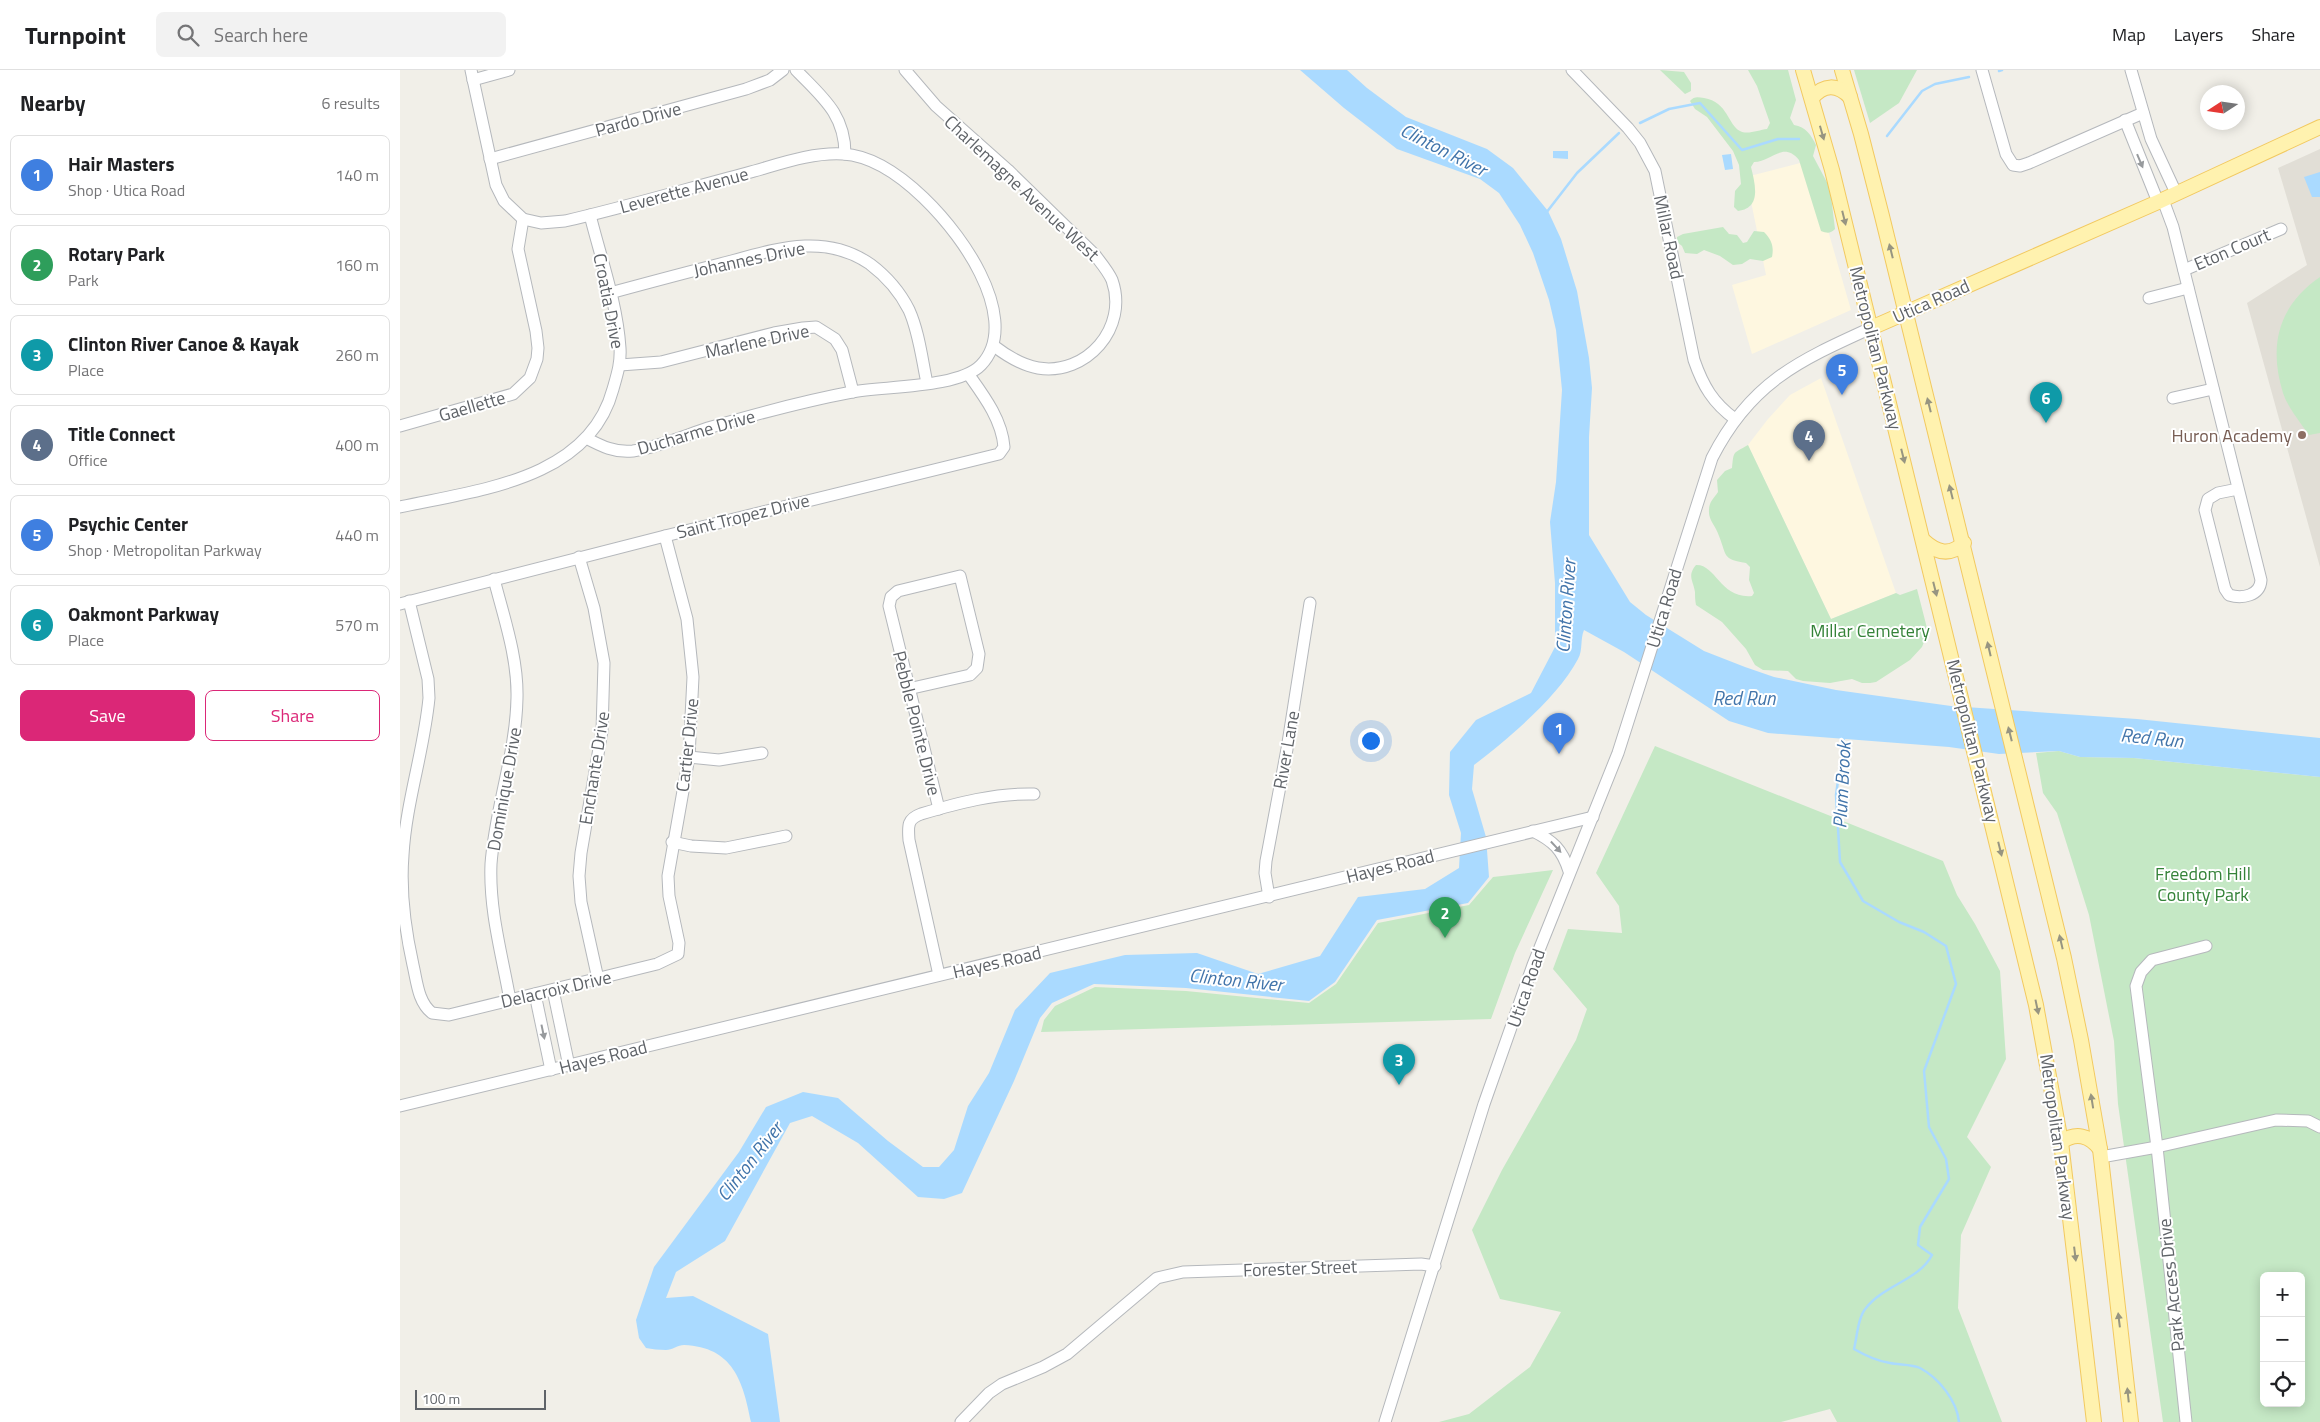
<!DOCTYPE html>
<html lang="en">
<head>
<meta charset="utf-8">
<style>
	body { margin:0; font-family:"Titillium Web",sans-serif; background:#f2f2f2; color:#202124 }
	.controls { position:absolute; right:15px; bottom:15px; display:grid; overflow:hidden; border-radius:8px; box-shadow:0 2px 12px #0003 }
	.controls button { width:45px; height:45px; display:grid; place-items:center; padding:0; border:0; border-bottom:1px solid #e0e0e0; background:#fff; color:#202124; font:25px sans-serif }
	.compass { position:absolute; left:1800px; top:15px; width:45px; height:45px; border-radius:50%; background:#fff; box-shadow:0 2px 12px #0003; rotate:258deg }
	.scale { position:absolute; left:15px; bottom:12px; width:131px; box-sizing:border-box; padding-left:5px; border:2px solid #5f6368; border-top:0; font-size:14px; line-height:18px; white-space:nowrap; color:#5f6368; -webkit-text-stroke:4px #fff; paint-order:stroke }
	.you { position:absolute; left:970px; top:670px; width:18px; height:18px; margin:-12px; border:4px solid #fff; border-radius:50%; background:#1a73e8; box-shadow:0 0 0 8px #1a73e833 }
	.badge { display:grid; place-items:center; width:32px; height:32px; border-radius:50%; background:#db2777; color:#fff; font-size:16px; font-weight:700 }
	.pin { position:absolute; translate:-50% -41px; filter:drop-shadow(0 1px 2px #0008) }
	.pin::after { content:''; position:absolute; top:26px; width:18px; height:15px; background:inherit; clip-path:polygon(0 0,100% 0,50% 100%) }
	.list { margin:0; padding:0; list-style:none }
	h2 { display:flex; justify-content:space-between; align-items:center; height:65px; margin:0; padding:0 20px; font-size:21px }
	h2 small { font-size:16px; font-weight:400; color:#757577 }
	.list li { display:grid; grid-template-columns:32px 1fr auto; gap:15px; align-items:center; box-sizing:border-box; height:80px; margin:0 10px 10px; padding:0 10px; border:1px solid #e0e0e0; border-radius:8px }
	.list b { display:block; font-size:19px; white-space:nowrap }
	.list p { margin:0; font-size:16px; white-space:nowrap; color:#757577 }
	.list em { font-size:16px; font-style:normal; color:#757577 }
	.actions { display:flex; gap:10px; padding:15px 20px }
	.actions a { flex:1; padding:11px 0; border:1px solid #db2777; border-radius:8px; text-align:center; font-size:18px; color:#db2777 }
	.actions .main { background:#db2777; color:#fff }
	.icon { flex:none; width:28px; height:28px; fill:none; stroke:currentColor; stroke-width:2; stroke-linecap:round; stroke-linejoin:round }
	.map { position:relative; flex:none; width:1920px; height:1352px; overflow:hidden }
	header { display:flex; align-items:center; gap:30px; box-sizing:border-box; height:70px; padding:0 25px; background:#fff; border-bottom:1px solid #e0e0e0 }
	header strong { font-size:24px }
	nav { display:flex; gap:28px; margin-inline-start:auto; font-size:18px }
	.search { width:350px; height:45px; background:#f2f2f2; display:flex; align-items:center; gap:12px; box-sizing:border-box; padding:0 18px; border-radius:8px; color:#757577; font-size:19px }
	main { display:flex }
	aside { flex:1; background:#fff }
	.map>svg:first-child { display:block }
	.commercial { fill:#fef7e0 }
	.education { fill:#e1ded6 }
	.green { fill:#c5e8c5; fill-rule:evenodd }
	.water { fill:#aadaff }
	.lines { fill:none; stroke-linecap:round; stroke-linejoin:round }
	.stream { stroke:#aadaff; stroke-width:2.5 }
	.minor-casing { stroke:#b5b8bc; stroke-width:13 }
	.major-casing { stroke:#f2c960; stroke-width:16 }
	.minor { stroke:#fff; stroke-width:11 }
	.major { stroke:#fff2af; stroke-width:14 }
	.oneway { fill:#979581 }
	.oneway2 { fill:#979a9d }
	.education-dot { fill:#8d6e63; stroke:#fff; stroke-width:2 }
	.labels { text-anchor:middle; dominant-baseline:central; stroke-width:4; stroke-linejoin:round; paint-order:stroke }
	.street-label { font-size:18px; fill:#5f6368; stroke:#fff }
	.education-label { font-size:18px; fill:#785e54; stroke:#fff; text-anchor:end }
	.park-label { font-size:18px; fill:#348238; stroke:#fff }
	.water-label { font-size:19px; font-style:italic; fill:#4174aa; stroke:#fff }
</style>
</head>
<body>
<header>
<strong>Turnpoint</strong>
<div class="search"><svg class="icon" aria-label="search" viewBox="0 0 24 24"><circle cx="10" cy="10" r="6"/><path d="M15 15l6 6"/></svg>Search here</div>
<nav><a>Map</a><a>Layers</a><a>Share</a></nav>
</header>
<main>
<aside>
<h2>Nearby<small>6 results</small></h2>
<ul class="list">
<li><span class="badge" style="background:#3f7fe0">1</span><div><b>Hair Masters</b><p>Shop · Utica Road</p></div><em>140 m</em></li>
<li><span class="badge" style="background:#2e9e5b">2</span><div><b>Rotary Park</b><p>Park</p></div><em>160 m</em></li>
<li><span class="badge" style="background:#0f9aa8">3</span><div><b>Clinton River Canoe &amp; Kayak</b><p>Place</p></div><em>260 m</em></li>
<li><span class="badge" style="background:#5c6f8a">4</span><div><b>Title Connect</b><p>Office</p></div><em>400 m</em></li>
<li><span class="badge" style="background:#3f7fe0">5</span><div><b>Psychic Center</b><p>Shop · Metropolitan Parkway</p></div><em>440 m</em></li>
<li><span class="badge" style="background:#0f9aa8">6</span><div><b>Oakmont Parkway</b><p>Place</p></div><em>570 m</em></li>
</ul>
<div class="actions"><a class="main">Save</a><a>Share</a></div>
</aside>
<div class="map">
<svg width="1920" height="1352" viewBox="0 0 1920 1352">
	<rect width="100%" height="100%" fill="#f1efe8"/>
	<!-- commercial -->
	<g class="commercial">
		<path d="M1408 91 1451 240 1352 284 1332 215 1366 205 1346 107Z"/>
		<path d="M1421 308 1496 523 1431 549 1348 375 1368 349 1390 325Z"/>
	</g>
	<!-- education -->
	<path class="education" d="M1920 79V497L1847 233 1907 195 1878 98Z"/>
	<!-- green -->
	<g class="green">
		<path d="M1260 0 1284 2 1291 13V21L1285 24Z"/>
		<path d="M1348 0H1388L1396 30 1390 48 1394 55C1406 57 1411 65 1416 75L1413 86 1430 118 1435 159C1430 164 1427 163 1421 161L1399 90C1383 71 1373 91 1354 92L1351 97C1355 114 1362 138 1338 141L1334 137 1335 121 1341 114 1339 95 1333 81 1307 47 1295 39 1290 31C1294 26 1298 27 1304 28 1328 32 1328 55 1340 61 1347 65 1359 60 1367 59L1370 53 1357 16Z"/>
		<path d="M1454 0H1517L1499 33 1470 53Z"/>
		<path d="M1323 157 1329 164 1337 165 1343 173 1347 172 1354 161 1364 162C1372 170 1374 177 1372 187L1363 191 1350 189 1342 194 1333 195 1320 186 1304 180 1297 184 1285 183 1282 176 1277 172V167L1283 164Z"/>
		<path d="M1920 207V363L1909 365C1900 352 1888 338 1883 323 1868 275 1879 235 1920 207Z"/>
		<path d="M1348 375 1431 549 1496 523 1500 525 1517 519 1528 562 1522 577 1510 590 1476 612 1470 613H1462L1452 609 1430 613 1403 611 1396 609 1388 601 1363 600 1355 595 1346 579 1322 552 1296 535C1295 530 1295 526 1295 522 1293 510 1287 506 1296 495 1316 494 1320 529 1352 526L1354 523 1349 510 1350 497 1346 493C1322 489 1327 486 1319 466 1316 456 1308 450 1309 440 1309 432 1314 428 1318 422L1317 410 1325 401 1332 398C1334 381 1332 384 1348 375Z"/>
		<path d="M1255 676 1543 791 1557 825 1575 854 1600 901 1606 989 1567 1067 1591 1097 1561 1165 1558 1238 1602 1352H1437L1430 1339 1381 1352H1039L1069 1344 1130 1297 1161 1242 1100 1229 1072 1160 1102 1100 1176 970 1187 939 1153 899 1168 859 1222 863 1219 836 1196 803Z"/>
		<path d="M1659 681 1680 687 1734 688 1920 707V1352H1763L1718 1034 1714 971 1689 845 1657 743 1643 723 1636 683ZM1864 1206H1901V1333H1864Z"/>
		<path d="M1153 800 1115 883 1091 949 641 962 644 950 655 936 695 917 786 921 909 933 936 914 978 853 1069 835 1093 807Z"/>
	</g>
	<!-- water -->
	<g class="water">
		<path d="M900 0H947L967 18 1006 47 1087 79 1113 98 1148 141 1161 169 1177 221 1189 288 1192 318 1189 367V465L1230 532 1246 545 1304 581 1345 597 1374 607 1436 620 1551 636 1737 649 1920 668V707L1734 688 1680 687 1659 681 1599 684 1549 677 1368 663 1329 651 1224 582 1184 560C1180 569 1183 581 1178 589 1158 627 1108 669 1074 695L1072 719 1086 767 1089 807 1068 833 977 850 935 912 909 931 786 918 694 914 652 933 640 948 614 1011 562 1123 544 1129 518 1127 458 1073 412 1046 390 1053 325 1171 276 1202 266 1228 293 1226 368 1264 380 1352H351C343 1311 333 1277 284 1275 278 1275 272 1280 266 1280 259 1280 252 1279 246 1278L239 1268 236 1250 254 1197 339 1082 366 1037 403 1022 438 1028 488 1071 523 1097H539L554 1080 568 1036 589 1003 615 940 650 903 725 885 797 883 858 904 920 886 958 827 1025 819 1059 798 1061 763 1049 725 1050 682 1076 650 1131 623 1155 577V513L1150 452 1156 412 1162 320 1156 260 1149 230 1133 183 1120 155 1099 123 1080 109 997 79 944 38Z"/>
		<path d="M1153 81H1168V89L1153 88Z"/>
		<path d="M1331 84 1333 99 1325 100 1322 85Z"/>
		<path d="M1920 102V127H1912L1904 107Z"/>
	</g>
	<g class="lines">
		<!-- stream -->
		<g class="stream">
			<path d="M1599 1 1602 0"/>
			<path d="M1240 53 1269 39 1300 33 1342 80 1378 69H1399"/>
			<path d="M1487 66 1522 21 1535 14 1569 7"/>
			<path d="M1146 143 1177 103 1219 63"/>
			<path d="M1444 668 1436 725 1440 792 1463 831 1499 852 1524 862 1546 876 1556 914 1524 1001 1529 1057 1546 1089 1549 1109 1520 1157 1518 1175 1532 1185C1519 1210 1484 1215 1466 1238 1458 1247 1457 1267 1454 1279 1466 1286 1476 1291 1490 1293 1499 1295 1512 1294 1520 1298 1539 1308 1557 1331 1559 1352"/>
		</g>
		<!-- minor casing -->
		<g class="minor-casing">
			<g id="minor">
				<path d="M396 0C422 27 445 44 445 84"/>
				<path d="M505 0 536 36 608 100 695 185C701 193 708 201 712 210 729 258 686 306 638 298 621 295 607 286 594 276"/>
				<path d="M1172 0 1228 58 1240 73 1255 101 1294 290C1303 316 1313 333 1335 349"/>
				<path d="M1582 0 1606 84 1613 95 1620 96 1629 93 1743 43"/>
				<path d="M1731 0 1751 69 1776 123"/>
				<path d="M73 10 109 0"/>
				<path d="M1725 50 1758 132"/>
				<path d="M90 89 346 19 370 10 383 0"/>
				<path d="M1763 130 1773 157 1861 510C1860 526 1842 529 1829 525L1825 519 1805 440 1808 429 1818 423 1838 419"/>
				<path d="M123 149 141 153 165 151C226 137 286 119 347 103 377 95 411 82 443 84 497 87 558 158 580 203 594 231 605 270 581 295 559 318 485 316 452 322 404 331 356 344 308 358 284 366 258 377 233 381 215 383 201 376 186 368"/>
				<path d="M1784 200 1881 159"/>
				<path d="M210 223C247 213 284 203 320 194 371 181 422 161 470 194 486 206 500 222 509 240 519 262 522 290 527 313"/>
				<path d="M1749 228 1788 218"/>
				<path d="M220 295 261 292 374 263 403 258 416 257 435 269 442 280 453 322"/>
				<path d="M1773 328 1813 319"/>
				<path d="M0 356 113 324 130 308 137 289 138 278 136 261 118 179 123 149 104 131 96 115 71 0"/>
				<path d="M0 437C77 420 189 410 213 319 217 305 221 293 220 278 217 233 201 189 190 145"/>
				<path d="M179 487 194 538 204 593 202 661 181 783 179 806 181 832 198 909"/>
				<path d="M94 509C104 548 118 588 117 628 116 684 95 738 91 794 89 840 102 885 110 930"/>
				<path d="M9 531 28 609 29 628C24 681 6 732 3 785 0 822 5 859 13 895 17 912 18 932 32 943L49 945 257 894 278 884 279 873 269 826 268 806 289 687 293 607 287 549 265 466"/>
				<path d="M0 534 265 466 599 384 604 377C602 350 584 326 569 305"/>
				<path d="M508 619 570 605 577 598 579 584 560 506 498 521 491 527 489 536 539 739"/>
				<path d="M289 687 319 690 362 683"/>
				<path d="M1133 761C1153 771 1162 779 1169 801"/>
				<path d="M272 772 291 776 326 778 386 766"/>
				<path d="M869 827 865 803 866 791 887 679 910 533"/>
				<path d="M539 905 509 770C508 756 507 749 521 744 558 733 595 723 634 724"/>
				<path d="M153 920 169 996"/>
				<path d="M135 924 151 1000"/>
				<path d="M0 1036 1193 747"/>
				<path d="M1701 1087 1757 1077 1876 1050 1908 1051 1920 1057"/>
				<path d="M561 1352 589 1323 602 1314 643 1297 667 1284 757 1208 783 1202 1021 1194 1035 1196"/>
				<path d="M985 1352 1084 1034 1133 895 1218 683 1312 388C1350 313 1398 291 1471 258"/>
				<path d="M1786 1352 1757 1077 1736 916 1741 902 1752 890 1806 876"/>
			</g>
		</g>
		<!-- major casing -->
		<g class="major-casing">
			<g id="major">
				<path d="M1403 0 1432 100 1636 935 1661 1072 1694 1352"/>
				<path d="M1442 0 1461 64 1482 146 1664 888 1681 970 1700 1079 1731 1352"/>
				<path d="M1412 28C1424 14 1437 14 1450 27"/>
				<path d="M1471 258 1758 132 1920 57"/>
				<path d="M1524 471C1537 483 1550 486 1564 473"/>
				<path d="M1661 1072C1676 1062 1689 1065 1700 1079"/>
			</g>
		</g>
		<!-- minor -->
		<use href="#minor" class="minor"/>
		<!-- major -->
		<use href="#major" class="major"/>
	</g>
	<!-- one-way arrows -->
	<defs><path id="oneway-solid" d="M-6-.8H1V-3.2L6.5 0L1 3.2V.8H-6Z" transform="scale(1.25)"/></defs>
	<g class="oneway">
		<use href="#oneway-solid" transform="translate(1422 63) rotate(74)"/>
		<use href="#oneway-solid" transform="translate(1444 148) rotate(76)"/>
		<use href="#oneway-solid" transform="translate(1491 181) rotate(-104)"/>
		<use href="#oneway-solid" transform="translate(1529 335) rotate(-104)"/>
		<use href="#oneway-solid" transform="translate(1503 386) rotate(76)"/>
		<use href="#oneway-solid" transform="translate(1551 422) rotate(-104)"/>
		<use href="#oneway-solid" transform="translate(1535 519) rotate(76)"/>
		<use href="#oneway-solid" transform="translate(1589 579) rotate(-103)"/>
		<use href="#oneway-solid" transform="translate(1610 664) rotate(-104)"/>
		<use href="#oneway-solid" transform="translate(1600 779) rotate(76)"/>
		<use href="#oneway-solid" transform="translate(1661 872) rotate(-103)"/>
		<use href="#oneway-solid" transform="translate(1637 937) rotate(78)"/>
		<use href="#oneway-solid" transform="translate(1692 1031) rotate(-99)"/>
		<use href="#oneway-solid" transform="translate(1675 1184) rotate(83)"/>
		<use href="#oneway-solid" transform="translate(1719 1250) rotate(-97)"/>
		<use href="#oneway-solid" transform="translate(1728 1325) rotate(-96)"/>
	</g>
	<g class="oneway2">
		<use href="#oneway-solid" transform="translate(1740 91) rotate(67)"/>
		<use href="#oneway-solid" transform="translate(1156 777) rotate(47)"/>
		<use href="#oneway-solid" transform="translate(143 962) rotate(78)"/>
	</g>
	<!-- markers -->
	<circle class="education-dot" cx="1902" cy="365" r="5"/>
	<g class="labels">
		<!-- street labels -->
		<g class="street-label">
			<text transform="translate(238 49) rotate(-15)">Pardo Drive</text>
			<text transform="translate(622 118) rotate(43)">Charlemagne Avenue West</text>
			<text transform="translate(284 120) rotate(-15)">Leverette Avenue</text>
			<text transform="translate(1269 167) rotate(78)">Millar Road</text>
			<text transform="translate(1832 179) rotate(-23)">Eton Court</text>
			<text transform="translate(349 189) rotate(-12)">Johannes Drive</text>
			<text transform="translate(209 231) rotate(79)">Croatia Drive</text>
			<text transform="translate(1531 231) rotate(-24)">Utica Road</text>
			<text transform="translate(357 271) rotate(-12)">Marlene Drive</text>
			<text transform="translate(1476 278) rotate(76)">Metropolitan Parkway</text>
			<text transform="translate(72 336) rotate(-16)">Gaellette</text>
			<text transform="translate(296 362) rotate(-16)">Ducharme Drive</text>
			<text transform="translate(343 446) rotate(-14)">Saint Tropez Drive</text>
			<text transform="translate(1264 538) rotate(-73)">Utica Road</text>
			<text transform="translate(517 653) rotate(76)">Pebble Pointe Drive</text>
			<text transform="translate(1573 671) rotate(76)">Metropolitan Parkway</text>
			<text transform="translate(287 675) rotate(-84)">Cartier Drive</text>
			<text transform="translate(886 680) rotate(-80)">River Lane</text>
			<text transform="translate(194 698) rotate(-81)">Enchante Drive</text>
			<text transform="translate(104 719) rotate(-80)">Dominique Drive</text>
			<text transform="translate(990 796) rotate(-14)">Hayes Road</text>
			<text transform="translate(597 892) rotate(-13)">Hayes Road</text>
			<text transform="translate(1126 918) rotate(-71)">Utica Road</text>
			<text transform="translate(156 919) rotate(-13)">Delacroix Drive</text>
			<text transform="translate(203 987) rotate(-14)">Hayes Road</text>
			<text transform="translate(1658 1067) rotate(82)">Metropolitan Parkway</text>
			<text transform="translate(900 1198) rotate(-2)">Forester Street</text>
			<text transform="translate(1771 1215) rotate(-96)">Park Access Drive</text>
		</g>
		<!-- education labels -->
		<g class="education-label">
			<text x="1892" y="365">Huron Academy</text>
		</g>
		<!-- park labels -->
		<g class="park-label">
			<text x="1470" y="560">Millar Cemetery</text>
			<text x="1803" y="803">Freedom Hill<tspan x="1803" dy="21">County Park</tspan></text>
		</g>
		<!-- water labels -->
		<g class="water-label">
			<text transform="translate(1044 79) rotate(27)">Clinton River</text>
			<text transform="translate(1165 536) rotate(-86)">Clinton River</text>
			<text x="1344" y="627">Red Run</text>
			<text transform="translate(1752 667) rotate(6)">Red Run</text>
			<text transform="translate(1441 715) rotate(-87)">Plum Brook</text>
			<text transform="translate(836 909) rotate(6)">Clinton River</text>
			<text transform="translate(349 1091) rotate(-52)">Clinton River</text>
		</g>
	</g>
</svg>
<div class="controls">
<button>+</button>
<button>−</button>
<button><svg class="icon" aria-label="locate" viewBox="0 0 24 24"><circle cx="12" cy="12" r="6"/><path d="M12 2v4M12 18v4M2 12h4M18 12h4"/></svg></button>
</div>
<svg class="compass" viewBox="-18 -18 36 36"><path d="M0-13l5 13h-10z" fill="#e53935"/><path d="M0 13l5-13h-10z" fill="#757577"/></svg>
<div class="scale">100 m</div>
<div class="you"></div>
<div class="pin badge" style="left:1159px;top:684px;background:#3f7fe0">1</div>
<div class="pin badge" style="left:1045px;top:868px;background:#2e9e5b">2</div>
<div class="pin badge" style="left:999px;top:1015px;background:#0f9aa8">3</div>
<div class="pin badge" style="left:1409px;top:391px;background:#5c6f8a">4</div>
<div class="pin badge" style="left:1442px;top:325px;background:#3f7fe0">5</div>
<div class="pin badge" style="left:1646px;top:353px;background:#0f9aa8">6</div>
</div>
</main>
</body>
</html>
